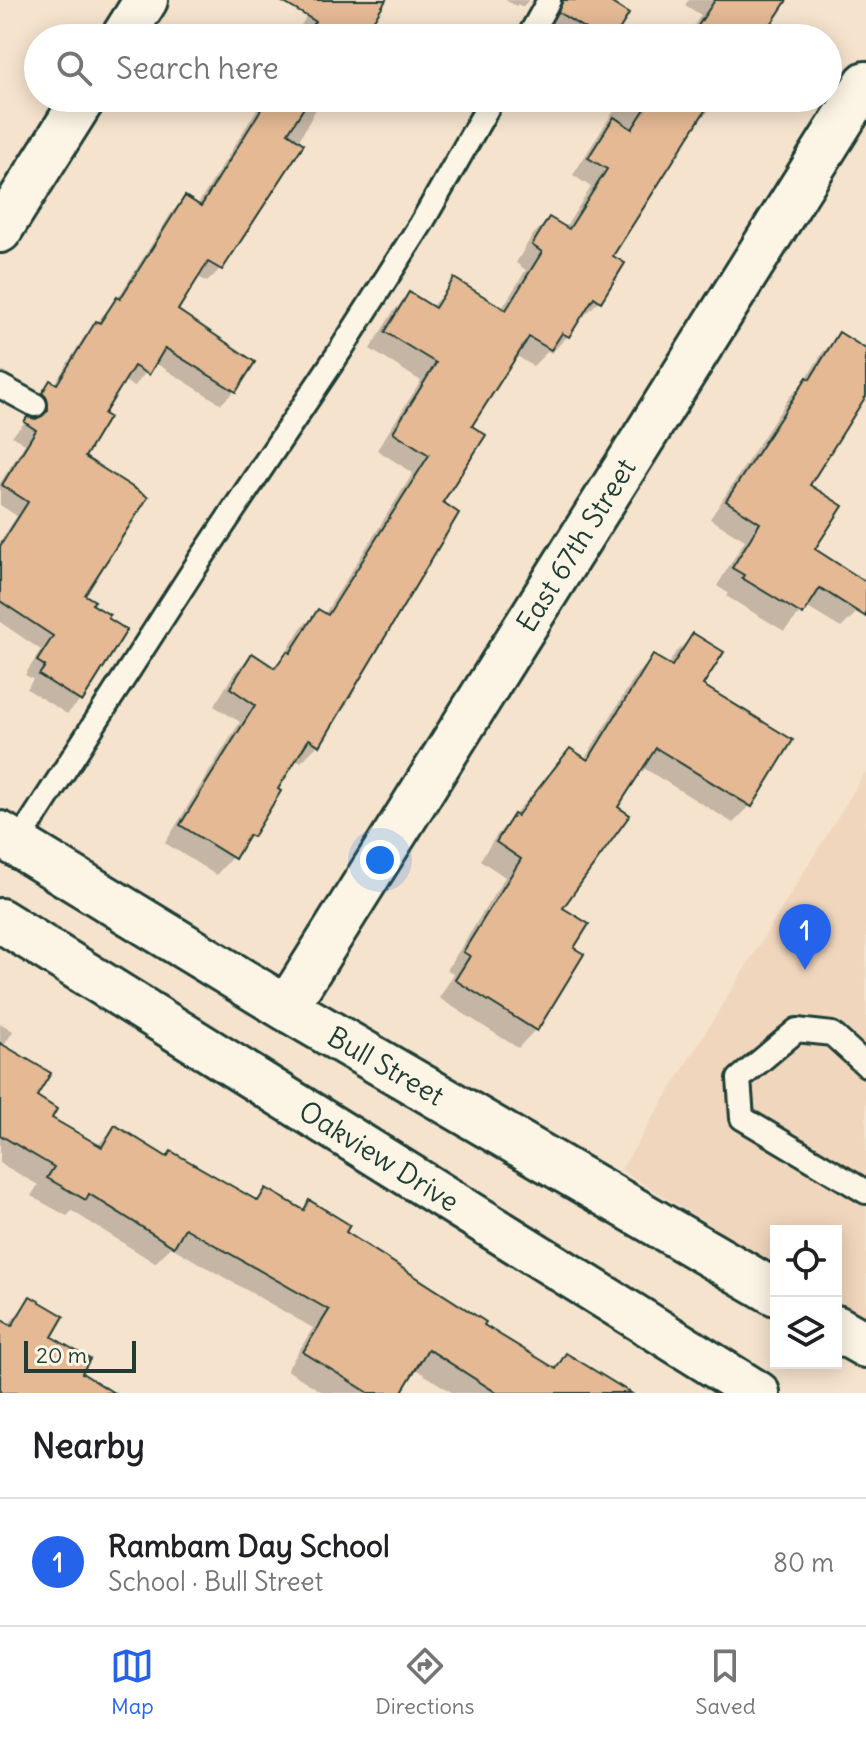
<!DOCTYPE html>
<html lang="en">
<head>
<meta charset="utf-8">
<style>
	body { margin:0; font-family:Delius,sans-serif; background:#f2f2f2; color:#202124 }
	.controls { position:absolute; right:24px; bottom:24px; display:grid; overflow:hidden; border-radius:0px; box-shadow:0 4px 20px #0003 }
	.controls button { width:72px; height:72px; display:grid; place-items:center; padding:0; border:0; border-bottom:2px solid #e0e0e0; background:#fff; color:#202124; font:40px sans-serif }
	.scale { position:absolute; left:24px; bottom:20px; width:112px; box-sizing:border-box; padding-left:8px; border:4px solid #1f3d34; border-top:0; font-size:22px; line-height:28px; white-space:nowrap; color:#1f3d34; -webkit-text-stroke:6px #fcf5e5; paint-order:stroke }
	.you { position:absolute; left:380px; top:860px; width:28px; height:28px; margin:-20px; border:6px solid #fff; border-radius:50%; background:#1a73e8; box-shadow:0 0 0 12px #1a73e833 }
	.badge { display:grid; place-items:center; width:52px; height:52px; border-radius:50%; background:#2563eb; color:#fff; font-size:26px; font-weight:700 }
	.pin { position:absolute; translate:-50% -66px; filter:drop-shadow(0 2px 4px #0008) }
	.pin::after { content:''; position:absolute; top:42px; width:28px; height:24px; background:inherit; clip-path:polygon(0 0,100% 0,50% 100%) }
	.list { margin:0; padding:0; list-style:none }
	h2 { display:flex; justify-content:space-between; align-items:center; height:104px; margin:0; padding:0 32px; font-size:34px }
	h2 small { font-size:26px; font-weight:400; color:#757577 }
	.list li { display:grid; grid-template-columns:52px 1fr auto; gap:24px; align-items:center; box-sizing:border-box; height:128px; padding:0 32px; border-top:2px solid #e0e0e0 }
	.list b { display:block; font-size:30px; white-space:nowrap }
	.list p { margin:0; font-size:26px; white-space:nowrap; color:#757577 }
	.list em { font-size:26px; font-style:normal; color:#757577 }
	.icon { flex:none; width:44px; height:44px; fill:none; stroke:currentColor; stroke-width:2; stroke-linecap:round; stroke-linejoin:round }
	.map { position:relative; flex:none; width:866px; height:1393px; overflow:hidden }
	.search { position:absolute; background:#fff; box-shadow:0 4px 20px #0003; left:24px; right:24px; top:24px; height:88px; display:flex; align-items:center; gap:20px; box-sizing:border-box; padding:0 28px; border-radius:44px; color:#757577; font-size:30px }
	.sheet { height:232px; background:#fff }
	nav { display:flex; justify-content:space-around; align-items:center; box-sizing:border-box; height:112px; border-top:2px solid #e0e0e0; background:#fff; font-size:22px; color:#757577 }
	nav a { display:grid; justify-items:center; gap:4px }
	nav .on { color:#2563eb }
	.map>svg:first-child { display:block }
	.built { fill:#f0d6bc }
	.shadow { fill:#0003 }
	.building { fill:#e4b994; stroke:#1f3d34; stroke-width:2 }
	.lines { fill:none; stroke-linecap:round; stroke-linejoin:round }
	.lane-casing { stroke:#1f3d34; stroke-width:28 }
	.street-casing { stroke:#1f3d34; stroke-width:48 }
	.secondary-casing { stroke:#1f3d34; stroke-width:50 }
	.lane { stroke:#fcf5e5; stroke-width:22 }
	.street { stroke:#fcf5e5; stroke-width:42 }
	.secondary { stroke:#fcf5e5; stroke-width:44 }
	.labels { text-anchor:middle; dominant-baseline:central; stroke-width:6; stroke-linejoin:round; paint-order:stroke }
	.street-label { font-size:28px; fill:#1f3d34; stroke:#fcf5e5 }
</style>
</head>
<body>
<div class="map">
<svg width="866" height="1393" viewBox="0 0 866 1393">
	<rect width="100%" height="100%" fill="#f5e3cd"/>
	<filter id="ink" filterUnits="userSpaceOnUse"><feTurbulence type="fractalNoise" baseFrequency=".0125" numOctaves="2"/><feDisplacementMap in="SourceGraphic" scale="16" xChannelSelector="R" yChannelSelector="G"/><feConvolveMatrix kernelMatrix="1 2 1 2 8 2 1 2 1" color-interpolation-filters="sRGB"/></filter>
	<g filter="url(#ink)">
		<!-- built -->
		<path class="built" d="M866 771V1321L836 1302V1231H776V1266L621 1170Z"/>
		<!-- shadow -->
		<g class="shadow">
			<path d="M323 0H383L367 28 385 38H293L308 14Z"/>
			<path d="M505 0H529L522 7 518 4 516 6Z"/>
			<path d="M547 0H603L612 38H574L549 23 553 10Z"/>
			<path d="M689 0H785L760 38H686L701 15 685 5Z"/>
			<path d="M264 98H322L298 142 301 144 220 269 207 282 197 276 175 310 234 391 221 404 154 362 134 387 123 380 101 415 82 457 80 701 67 714 27 689 33 679 25 675 41 650 0 622V542L17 516 0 505V483L25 444 12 436 28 419 36 421 30 408 37 396 51 383 54 385 84 337 118 298 172 212 185 199 197 206Z"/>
			<path d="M622 98H721L703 117 700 115 610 256 600 300 583 317 580 316 568 336 551 353 548 351 533 366 515 355 469 427 440 503 318 745 301 762 295 758 251 836 216 875 165 843 240 722 214 706 235 672 252 655 272 668 283 657 301 628 318 611 324 615 413 473 377 450 421 381 370 349 393 312 410 294 431 307 454 281 501 310 526 270 516 263 532 236 549 219 565 228 591 187 573 175Z"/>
			<path d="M840 335 866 351V397L855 410 808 486 812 550 866 584V598L858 611 841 628 806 607 784 631 726 596 728 593 717 586 745 540 710 519 790 396 802 385 823 352Z"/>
			<path d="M693 636 701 686 750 806 733 823 642 767 616 808 561 908 571 949 581 955 535 1030 518 1048 439 998 454 974 447 970 505 877 480 860 497 835 570 750 584 760 636 675 654 657 668 666 675 653Z"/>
			<path d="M0 1023 13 1031 3 1047 49 1119 98 1145 115 1127 166 1159 256 1201 266 1190 301 1211 310 1202 343 1233 481 1326 553 1369 566 1356 626 1393H453L414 1368 399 1393H324L287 1370 313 1328 171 1247 155 1263 72 1211 67 1216 31 1196 38 1185 0 1163Z"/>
			<path d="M30 1299 49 1337 80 1374 110 1393H0V1321L7 1326Z"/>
		</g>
		<!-- building -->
		<g class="building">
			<path d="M279 0H386L363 38H304L315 21Z"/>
			<path d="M563 0H607L629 14 614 38H600L558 12Z"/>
			<path d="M715 0H787L762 38H690Z"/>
			<path d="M268 98H310L288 133 304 144 222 270 208 262 178 310 255 362 236 392 165 348 149 375 134 366 104 414 109 417 85 457 148 497 85 595 95 601 92 604 110 615 108 618 127 630 82 702 39 675 45 666 37 661 53 636 0 601V546L28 502 2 485 36 430 24 422 27 417 36 419 48 411 47 398 42 393 50 380 57 384 96 321 100 323 117 297 120 299 185 196 201 206Z"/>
			<path d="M652 98H713L613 256 625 263 601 302 594 297 569 337 562 333 551 350 529 337 472 426 486 435 443 502 459 513 320 746 309 739 278 789 281 791 253 837 249 835 235 859 180 825 255 705 230 688 252 653 275 668 287 651 290 653 318 609 328 615 429 455 393 432 436 363 385 332 409 292 435 308 454 278 506 310 542 252 532 245 549 217 569 229 607 169 588 158 614 117 632 129Z"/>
			<path d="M839 332 866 349V396L810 485 843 506 815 549 866 582V617L820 588 803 615 742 578 744 575 732 568 760 523 726 501 807 377 810 379Z"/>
			<path d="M693 633 724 652 703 685 793 740 752 807 656 748 618 807 630 815 563 908 589 924 574 948 584 954 537 1031 455 980 470 956 463 952 521 859 496 842 514 814 517 816 570 748 588 760 653 655 672 666Z"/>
			<path d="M0 1043 51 1073 37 1096 57 1109 52 1118 102 1147 115 1125 167 1157 171 1151 258 1201 266 1188 304 1210 309 1200 350 1225 346 1232 486 1322 484 1325 556 1369 566 1353 631 1393H497L428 1349 401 1393H369L303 1352 329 1310 185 1228 174 1247 89 1194 86 1200 47 1178 54 1167 0 1135Z"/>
			<path d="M30 1296 64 1316 52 1337 90 1359 82 1373 114 1393H0V1319L12 1326Z"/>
		</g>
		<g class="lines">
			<!-- lane casing -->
			<g class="lane-casing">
				<g id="lane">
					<path d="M528 38 549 0"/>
					<path d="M0 386 35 405"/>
					<path d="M17 844 196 566 340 351 421 224 493 98"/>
					<path d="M866 1065 832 1034 797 1030 739 1079 742 1118 866 1192"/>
				</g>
			</g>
			<!-- street casing -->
			<g class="street-casing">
				<g id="street">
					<path d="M122 38 146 0"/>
					<path d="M0 231 84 98"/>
					<path d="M0 920 758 1393"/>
					<path d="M286 1008 866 83"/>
				</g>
			</g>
			<!-- secondary casing -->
			<g class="secondary-casing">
				<g id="secondary">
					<path d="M0 834 286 1008 776 1293"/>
					<path d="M836 1328 866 1345"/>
				</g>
			</g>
			<!-- lane -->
			<use href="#lane" class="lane"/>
			<!-- street -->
			<use href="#street" class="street"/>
			<!-- secondary -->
			<use href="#secondary" class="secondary"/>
		</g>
	</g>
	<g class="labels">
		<!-- street labels -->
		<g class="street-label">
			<text transform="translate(576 545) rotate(-58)">East 67th Street</text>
			<text transform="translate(386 1066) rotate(30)">Bull Street</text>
			<text transform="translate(379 1156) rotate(32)">Oakview Drive</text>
		</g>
	</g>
</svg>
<div class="controls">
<button><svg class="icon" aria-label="locate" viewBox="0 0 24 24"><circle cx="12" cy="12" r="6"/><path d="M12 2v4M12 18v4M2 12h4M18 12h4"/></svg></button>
<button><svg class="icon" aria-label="layers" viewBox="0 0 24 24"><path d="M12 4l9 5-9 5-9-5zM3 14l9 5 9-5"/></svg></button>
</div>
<div class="scale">20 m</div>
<div class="you"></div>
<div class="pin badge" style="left:805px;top:970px">1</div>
<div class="search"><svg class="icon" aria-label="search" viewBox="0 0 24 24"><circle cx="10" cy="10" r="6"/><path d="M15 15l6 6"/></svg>Search here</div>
</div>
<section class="sheet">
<h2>Nearby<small></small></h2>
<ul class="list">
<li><span class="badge">1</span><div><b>Rambam Day School</b><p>School · Bull Street</p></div><em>80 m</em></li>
</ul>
</section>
<nav>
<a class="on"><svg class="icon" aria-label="map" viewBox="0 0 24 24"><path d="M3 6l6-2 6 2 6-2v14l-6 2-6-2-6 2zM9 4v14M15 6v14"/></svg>Map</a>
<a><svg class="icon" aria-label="directions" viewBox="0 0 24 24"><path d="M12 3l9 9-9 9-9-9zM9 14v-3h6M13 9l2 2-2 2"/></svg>Directions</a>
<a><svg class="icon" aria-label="saved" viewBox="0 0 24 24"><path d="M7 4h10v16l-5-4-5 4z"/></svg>Saved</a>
</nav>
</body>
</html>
